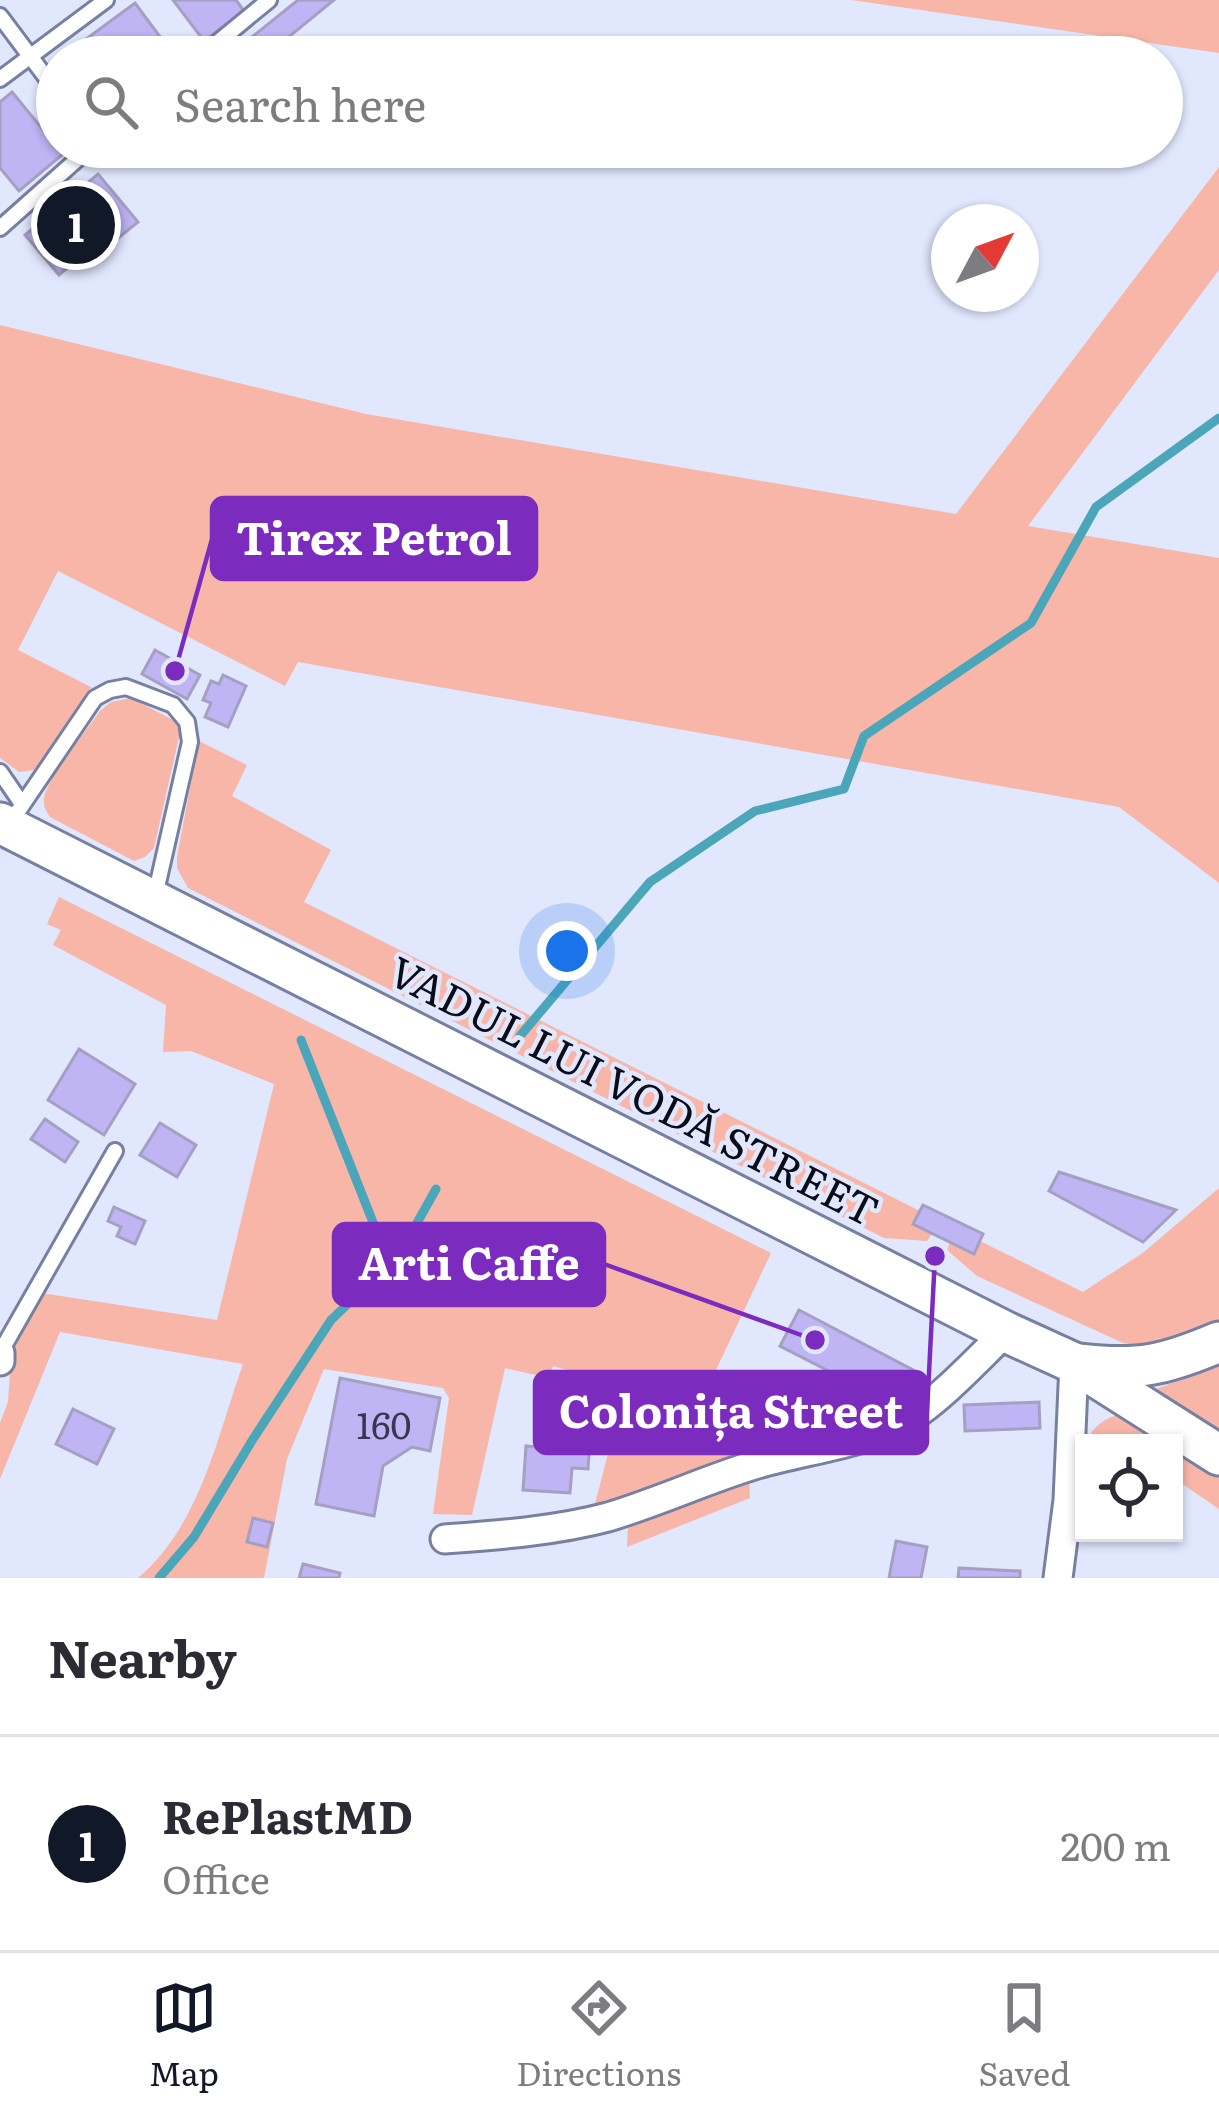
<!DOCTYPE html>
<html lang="en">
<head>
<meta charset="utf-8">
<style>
	body { margin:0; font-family:Literata,serif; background:#f7f7f7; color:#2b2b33 }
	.controls { position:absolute; right:36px; bottom:36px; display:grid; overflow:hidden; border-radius:0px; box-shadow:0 3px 9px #0004 }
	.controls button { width:108px; height:108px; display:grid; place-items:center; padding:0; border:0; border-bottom:3px solid #e1e1e2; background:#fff; color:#2b2b33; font:60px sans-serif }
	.compass { position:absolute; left:931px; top:204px; width:108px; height:108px; border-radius:50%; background:#fff; box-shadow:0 3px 9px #0004; rotate:49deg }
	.you { position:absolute; left:567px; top:951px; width:42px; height:42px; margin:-30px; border:9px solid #fff; border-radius:50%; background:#1a73e8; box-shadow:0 0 0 18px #1a73e833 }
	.badge { display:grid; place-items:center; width:78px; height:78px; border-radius:50%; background:#111827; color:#fff; font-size:39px; font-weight:700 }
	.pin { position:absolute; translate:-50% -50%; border:6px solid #fff; box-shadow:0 3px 12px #0006 }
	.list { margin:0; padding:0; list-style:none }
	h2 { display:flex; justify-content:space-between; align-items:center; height:156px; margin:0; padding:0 48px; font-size:51px }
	h2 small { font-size:39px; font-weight:400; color:#7c7c81 }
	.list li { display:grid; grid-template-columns:78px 1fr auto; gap:36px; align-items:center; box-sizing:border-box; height:216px; padding:0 48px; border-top:3px solid #e1e1e2 }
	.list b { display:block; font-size:45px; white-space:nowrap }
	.list p { margin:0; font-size:39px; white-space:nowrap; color:#7c7c81 }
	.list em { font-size:39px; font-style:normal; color:#7c7c81 }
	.icon { flex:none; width:66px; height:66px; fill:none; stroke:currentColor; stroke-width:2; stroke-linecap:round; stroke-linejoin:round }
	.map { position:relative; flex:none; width:1219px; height:1578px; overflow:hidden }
	.search { position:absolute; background:#fff; box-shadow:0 3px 9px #0004; left:36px; right:36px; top:36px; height:132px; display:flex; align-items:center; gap:30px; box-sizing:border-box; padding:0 42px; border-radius:66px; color:#7c7c81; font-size:45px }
	.sheet { height:372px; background:#fff }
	nav { display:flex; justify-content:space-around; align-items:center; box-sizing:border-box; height:168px; border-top:3px solid #e1e1e2; background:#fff; font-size:33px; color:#7c7c81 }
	nav a { display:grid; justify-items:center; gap:6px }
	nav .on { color:#111827 }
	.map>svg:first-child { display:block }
	.green { fill:#f7b6a8 }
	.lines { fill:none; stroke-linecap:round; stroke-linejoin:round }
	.stream { stroke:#4aa6b8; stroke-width:9 }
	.building { fill:#bfb4f4; stroke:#a59fc2; stroke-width:3 }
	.lane-casing { stroke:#7780a1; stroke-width:20 }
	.street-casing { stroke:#7780a1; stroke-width:33 }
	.secondary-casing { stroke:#7780a1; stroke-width:45 }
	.lane { stroke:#fff; stroke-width:14 }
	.street { stroke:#fff; stroke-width:27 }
	.secondary { stroke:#fff; stroke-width:39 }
	.labels { text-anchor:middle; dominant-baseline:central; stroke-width:9; stroke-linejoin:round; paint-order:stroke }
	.number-label { font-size:36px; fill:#373750 }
	.street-label { font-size:42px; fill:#0a0d19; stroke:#e1e7fd }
	.leader { fill:none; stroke:#7b2cbf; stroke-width:4.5 }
	.callout-dot { fill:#7b2cbf; stroke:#e1e7fd; stroke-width:4.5 }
	.callout { fill:#7b2cbf; stroke:#7b2cbf; stroke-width:4.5 }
	.callout-label { font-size:45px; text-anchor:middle; font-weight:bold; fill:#fff }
</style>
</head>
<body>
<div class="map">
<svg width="1219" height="1578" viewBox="0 0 1219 1578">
	<rect width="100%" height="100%" fill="#e1e7fd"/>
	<!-- green -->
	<g class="green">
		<path d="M851 0H1219V53Z"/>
		<path d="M1219 167V270L1028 526 1219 558V883L1119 807 298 662 285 686 58 571 18 650 91 687 34 770 19 772 0 758V325L366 414 956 514Z"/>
		<path d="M131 698 177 722 181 728 154 848 145 857 134 861 50 817C46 810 43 807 44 798 47 778 87 730 100 711L111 702Z"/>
		<path d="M199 741 247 765 232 796 331 850 304 902 920 1211 914 1224 932 1234 927 1241 884 1238 188 888 177 868V857Z"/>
		<path d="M59 897 771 1253 701 1402 796 1446 675 1486 594 1508 623 1395 613 1383 553 1366 549 1378 505 1368 472 1515 433 1514 449 1398 443 1388 324 1369 287 1459 264 1578H138C200 1526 217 1437 243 1364L60 1332 0 1479V1423L8 1402 11 1358 25 1323 41 1293 217 1320 274 1084 191 1051 163 1052 166 1005 53 945 61 930 47 924Z"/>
		<path d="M1219 1188V1327L1153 1348 1123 1343 977 1276 947 1250 950 1242 974 1253 980 1241 1083 1292 1144 1252Z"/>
		<path d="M1219 1361V1433L1153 1390 1200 1373Z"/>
		<path d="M1121 1414 1159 1432 1219 1471V1509L1178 1481 1174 1443H1087C1092 1426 1105 1418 1121 1414Z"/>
		<path d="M749 1481 750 1498 627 1547 628 1528Z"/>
	</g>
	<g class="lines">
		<!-- stream -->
		<g class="stream">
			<path d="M520 1036 650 882 755 811 844 789 864 736 1031 623 1096 507 1219 418"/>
			<path d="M301 1040 380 1240 399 1255"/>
			<path d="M159 1578 194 1537 253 1439 331 1320 399 1255 436 1189"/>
		</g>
	</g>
	<!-- building -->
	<g class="building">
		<path d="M173 0H236L244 11 204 41Z"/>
		<path d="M298 0H334L264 57H227Z"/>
		<path d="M135 3 175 57H99L86 39Z"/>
		<path d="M12 92 63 154 19 191 0 168V102Z"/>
		<path d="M98 174 138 222 106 248 100 241 59 275 25 235Z"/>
		<path d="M155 650 200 675 187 699 142 674Z"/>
		<path d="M223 675 246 686 228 727 205 717 211 703 203 700 211 681 219 684Z"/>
		<path d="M79 1049 135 1084 104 1135 48 1100Z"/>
		<path d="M45 1119 78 1142 65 1162 31 1139Z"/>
		<path d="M160 1123 196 1145 177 1177 140 1155Z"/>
		<path d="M1059 1172 1176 1210 1143 1242 1049 1191Z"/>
		<path d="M923 1205 983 1234 974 1254 913 1224Z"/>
		<path d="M114 1207 145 1221 135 1244 117 1236 121 1227 108 1221Z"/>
		<path d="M799 1310 913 1370 895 1405 780 1346Z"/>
		<path d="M340 1378 440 1398 430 1451 412 1447 383 1466 374 1516 316 1504Z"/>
		<path d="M1039 1402 1040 1428 965 1431 964 1405Z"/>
		<path d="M73 1409 114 1429 97 1464 56 1444Z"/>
		<path d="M548 1438 590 1441 588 1469 572 1468 570 1493 523 1490 526 1446 547 1448Z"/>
		<path d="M253 1518 273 1523 267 1547 247 1542Z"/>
		<path d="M896 1541 927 1547 921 1578H889Z"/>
		<path d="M303 1564 340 1573 339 1578H299Z"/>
		<path d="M959 1568 1020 1571V1578H958Z"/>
	</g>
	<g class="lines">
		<!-- lane casing -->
		<g class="lane-casing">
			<g id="lane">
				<path d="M0 16 57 92"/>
				<path d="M200 57 269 0"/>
				<path d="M0 79 106 0"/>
				<path d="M0 228 91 147"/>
				<path d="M0 772 22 804"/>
				<path d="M8 826 95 698 110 690 126 687 173 705 187 722 190 742 155 896"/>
				<path d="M0 1353 115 1151"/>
			</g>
		</g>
		<!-- street casing -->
		<g class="street-casing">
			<g id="street">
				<path d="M0 1361V1353"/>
				<path d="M445 1539C499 1535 555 1531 608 1517 658 1502 705 1480 754 1465 801 1451 851 1446 895 1426 932 1410 976 1360 1006 1332"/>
				<path d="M1058 1578 1068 1500 1074 1363"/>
			</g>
		</g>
		<!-- secondary casing -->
		<g class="secondary-casing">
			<g id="secondary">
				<path d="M0 823 1006 1332 1074 1363 1219 1455"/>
				<path d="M1080 1364C1139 1371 1165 1365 1219 1342"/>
			</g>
		</g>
		<!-- lane -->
		<use href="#lane" class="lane"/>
		<!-- street -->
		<use href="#street" class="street"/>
		<!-- secondary -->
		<use href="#secondary" class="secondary"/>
	</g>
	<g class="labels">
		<!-- number labels -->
		<g class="number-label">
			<text x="384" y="1423">160</text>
		</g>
		<!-- street labels -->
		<g class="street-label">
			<text transform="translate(635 1089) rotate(27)">VADUL LUI VODĂ STREET</text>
		</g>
	</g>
	<!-- callouts -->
	<path class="leader" d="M175 671L212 539M815 1340L604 1264M935 1256L927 1412"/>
	<g class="callout-dot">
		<circle cx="175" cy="671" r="12"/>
		<circle cx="815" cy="1340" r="12"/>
		<circle cx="935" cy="1256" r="12"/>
	</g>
	<g class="callout">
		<rect x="212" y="498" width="324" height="81" rx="12"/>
		<rect x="334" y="1224" width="270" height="81" rx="12"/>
		<rect x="535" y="1372" width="392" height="81" rx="12"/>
	</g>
	<g class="callout-label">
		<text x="374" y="555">Tirex Petrol</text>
		<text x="469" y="1280">Arti Caffe</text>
		<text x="731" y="1428">Colonița Street</text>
	</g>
</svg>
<div class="controls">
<button><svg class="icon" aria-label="locate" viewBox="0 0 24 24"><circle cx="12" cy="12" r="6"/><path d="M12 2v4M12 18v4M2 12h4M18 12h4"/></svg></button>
</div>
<svg class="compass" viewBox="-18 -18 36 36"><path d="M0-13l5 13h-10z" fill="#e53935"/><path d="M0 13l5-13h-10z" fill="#7c7c81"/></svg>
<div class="you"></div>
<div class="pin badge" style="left:76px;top:225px">1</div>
<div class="search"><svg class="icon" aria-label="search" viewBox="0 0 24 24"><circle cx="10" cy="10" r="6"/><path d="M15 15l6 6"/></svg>Search here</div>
</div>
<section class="sheet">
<h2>Nearby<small></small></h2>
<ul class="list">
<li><span class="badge">1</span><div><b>RePlastMD</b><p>Office</p></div><em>200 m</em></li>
</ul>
</section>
<nav>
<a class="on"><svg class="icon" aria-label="map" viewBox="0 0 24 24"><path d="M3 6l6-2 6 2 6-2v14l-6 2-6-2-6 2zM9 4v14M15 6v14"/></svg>Map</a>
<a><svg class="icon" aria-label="directions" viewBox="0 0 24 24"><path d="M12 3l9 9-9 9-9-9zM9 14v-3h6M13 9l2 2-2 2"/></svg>Directions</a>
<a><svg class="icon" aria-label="saved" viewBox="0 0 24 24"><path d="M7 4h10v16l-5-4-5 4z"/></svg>Saved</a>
</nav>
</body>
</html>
